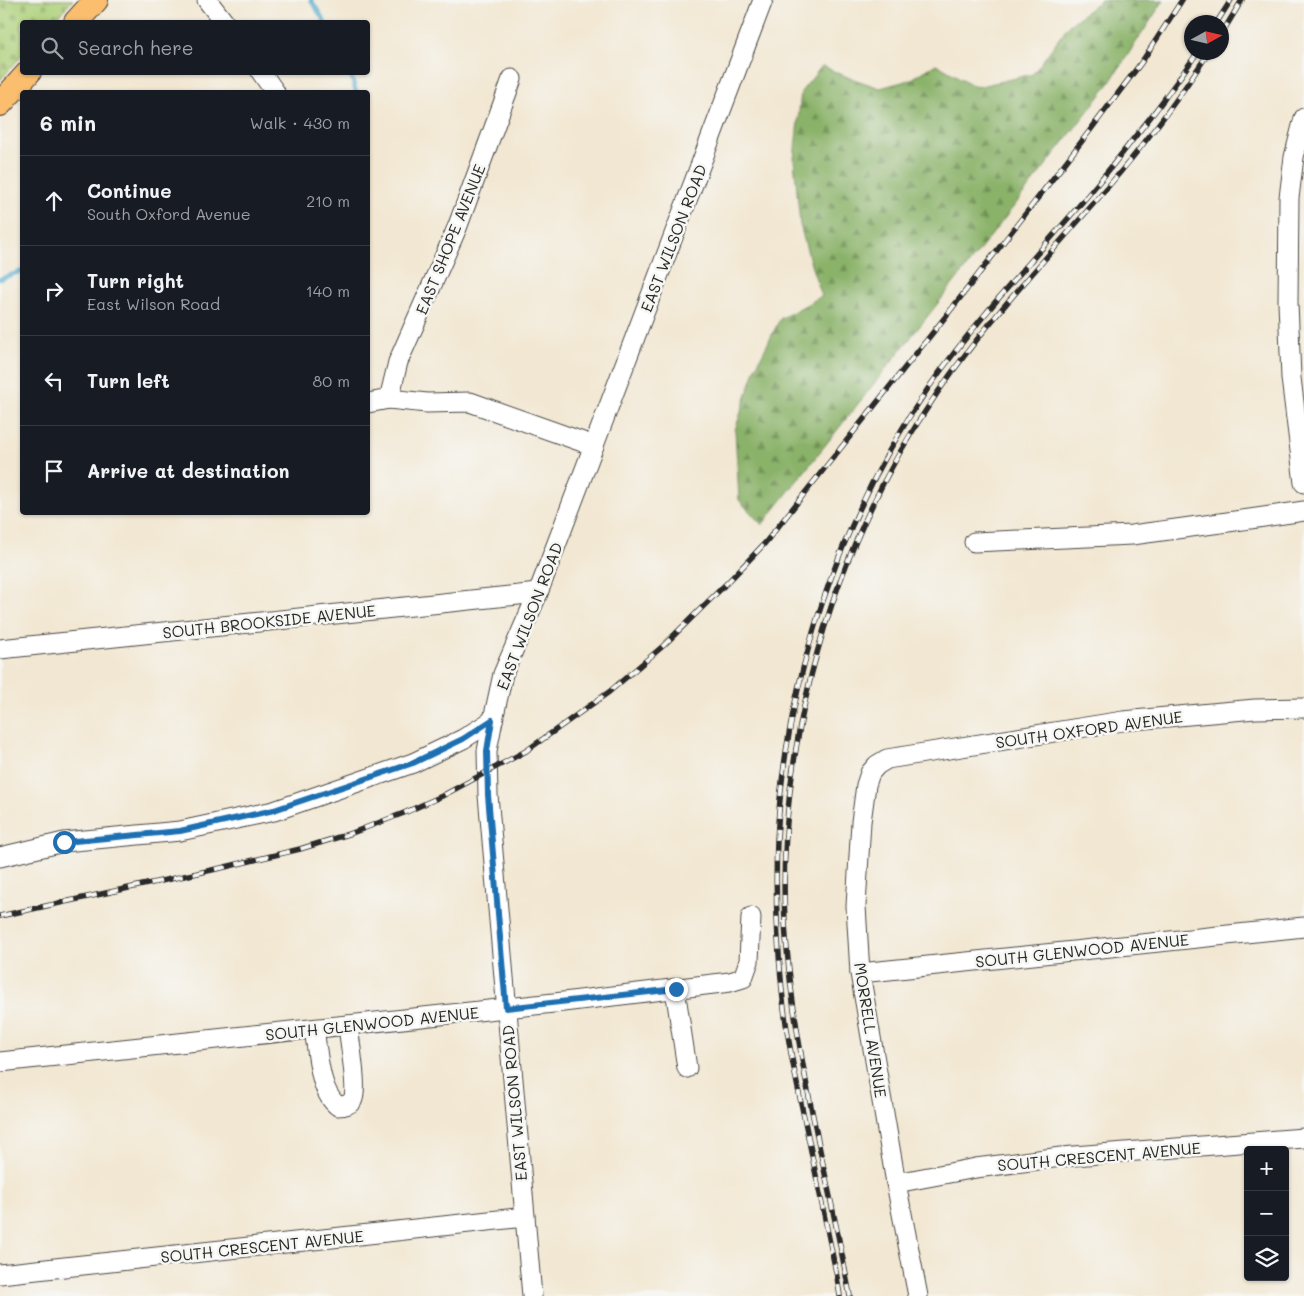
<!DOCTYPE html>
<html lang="en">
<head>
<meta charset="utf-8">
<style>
	body { margin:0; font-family:Mali,sans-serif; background:#20242c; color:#f1f3f6 }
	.controls { position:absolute; right:15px; bottom:15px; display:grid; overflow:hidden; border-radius:5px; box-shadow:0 1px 4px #0004 }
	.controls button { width:45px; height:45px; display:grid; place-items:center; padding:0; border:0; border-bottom:1px solid #363941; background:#171b24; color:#f1f3f6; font:25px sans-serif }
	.compass { position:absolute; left:1184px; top:15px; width:45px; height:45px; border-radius:50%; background:#171b24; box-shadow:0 1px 4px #0004; rotate:82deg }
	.stop { position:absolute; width:15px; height:15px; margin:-11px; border:4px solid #1f6fb2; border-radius:50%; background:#fff }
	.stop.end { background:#1f6fb2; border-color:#fff; box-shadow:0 1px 5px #0008 }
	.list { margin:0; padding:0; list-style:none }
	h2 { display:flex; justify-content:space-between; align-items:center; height:65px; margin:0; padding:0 20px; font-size:21px }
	h2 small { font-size:16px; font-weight:400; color:#9ea1a6 }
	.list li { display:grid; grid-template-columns:32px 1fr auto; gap:15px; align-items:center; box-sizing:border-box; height:90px; padding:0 20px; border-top:1px solid #363941 }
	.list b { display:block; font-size:19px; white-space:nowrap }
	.list p { margin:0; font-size:16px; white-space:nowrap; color:#9ea1a6 }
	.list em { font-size:16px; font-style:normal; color:#9ea1a6 }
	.icon { flex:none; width:28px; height:28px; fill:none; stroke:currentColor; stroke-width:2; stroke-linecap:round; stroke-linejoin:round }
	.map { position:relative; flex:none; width:1304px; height:1296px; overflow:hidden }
	.search { position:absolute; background:#171b24; box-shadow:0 1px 4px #0004; left:20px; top:20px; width:350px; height:55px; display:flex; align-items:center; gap:12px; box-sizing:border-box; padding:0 18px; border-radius:5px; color:#9ea1a6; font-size:19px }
	.panel { position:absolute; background:#171b24; box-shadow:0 1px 4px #0004; left:20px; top:90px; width:350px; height:425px; border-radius:5px }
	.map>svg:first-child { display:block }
	.forest { fill:url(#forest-firs); stroke:#5a6e4a }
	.cemetery { fill:url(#cemetery-stones); stroke:#6c7e52 }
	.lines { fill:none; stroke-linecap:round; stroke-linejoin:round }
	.stream { stroke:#50aace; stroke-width:4.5 }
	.minor-casing { stroke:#494744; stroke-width:21 }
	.major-casing { stroke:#494744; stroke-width:26 }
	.minor { stroke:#fff; stroke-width:19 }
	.major { stroke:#fabe6e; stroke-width:24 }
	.rail-casing { stroke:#2b2b2b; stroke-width:5.5 }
	.rail { stroke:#f6f6f2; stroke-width:4; stroke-dasharray:11; stroke-linecap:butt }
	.route { stroke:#1f6fb2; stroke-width:6 }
	.labels { text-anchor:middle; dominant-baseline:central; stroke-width:5; stroke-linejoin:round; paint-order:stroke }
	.street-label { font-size:16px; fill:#2b2b2b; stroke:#f6f6f2 }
</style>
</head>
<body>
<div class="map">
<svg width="1304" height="1296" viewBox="0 0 1304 1296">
	<defs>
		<pattern id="forest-firs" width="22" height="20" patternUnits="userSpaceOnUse" patternTransform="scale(1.25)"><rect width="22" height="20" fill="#8ab269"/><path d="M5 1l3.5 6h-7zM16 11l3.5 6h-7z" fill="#719157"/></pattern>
		<pattern id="cemetery-stones" width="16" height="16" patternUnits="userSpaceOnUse" patternTransform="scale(1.25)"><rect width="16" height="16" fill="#add079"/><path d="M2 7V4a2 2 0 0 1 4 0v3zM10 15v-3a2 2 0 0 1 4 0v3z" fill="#95b369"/></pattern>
	</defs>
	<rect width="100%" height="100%" fill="#f6f6f2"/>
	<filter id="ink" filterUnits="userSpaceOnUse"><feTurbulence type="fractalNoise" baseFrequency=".02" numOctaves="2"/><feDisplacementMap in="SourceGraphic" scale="10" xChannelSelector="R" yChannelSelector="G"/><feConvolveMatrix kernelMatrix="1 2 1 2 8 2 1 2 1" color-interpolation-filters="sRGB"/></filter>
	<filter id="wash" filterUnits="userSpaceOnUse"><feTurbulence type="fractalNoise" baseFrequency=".0096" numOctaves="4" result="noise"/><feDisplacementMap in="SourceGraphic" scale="20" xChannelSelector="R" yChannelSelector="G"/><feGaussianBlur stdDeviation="1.12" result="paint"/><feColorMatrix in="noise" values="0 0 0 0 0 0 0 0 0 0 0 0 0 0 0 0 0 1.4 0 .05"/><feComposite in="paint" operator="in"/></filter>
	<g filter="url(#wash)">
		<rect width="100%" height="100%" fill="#f2e7d2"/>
		<!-- forest -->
		<path class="forest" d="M1101 0H1164L1106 88 969 264 762 525 739 500 735 430 756 367 780 319 822 296 812 268 800 225 794 159 801 92 822 66 845 76 880 88 910 80 936 64 976 87 1033 74 1068 26Z"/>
		<!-- cemetery -->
		<path class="cemetery" d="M0 0H73L52 22H22V55L0 80Z"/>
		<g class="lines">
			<!-- stream -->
			<g class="stream">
				<path d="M311 0 325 22"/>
				<path d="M350 72 356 92"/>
				<path d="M0 279 22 271"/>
			</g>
		</g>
	</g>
	<g filter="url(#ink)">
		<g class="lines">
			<!-- minor casing -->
			<g class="minor-casing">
				<g id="minor">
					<path d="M207 0 224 22"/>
					<path d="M261 72 275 92"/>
					<path d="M1304 118 1294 157 1289 198 1288 302 1291 378 1304 483"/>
					<path d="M389 399 398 362 457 228 512 79"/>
					<path d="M368 403 389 399 427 403 470 402 594 446"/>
					<path d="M974 542 1132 535 1257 518 1304 511"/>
					<path d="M0 649 538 593"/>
					<path d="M0 857 64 842 180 831 274 811 413 763 463 739 493 720"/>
					<path d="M860 973 1304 927"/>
					<path d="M675 989 687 1068"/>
					<path d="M314 1029C318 1052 319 1092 338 1106 343 1106 349 1105 352 1101 359 1092 349 1039 348 1025"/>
					<path d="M0 1062 563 1002 730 982 743 978 749 961 751 917"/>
					<path d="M896 1183 976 1168 1061 1157 1304 1138"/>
					<path d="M0 1274 525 1217"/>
					<path d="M532 1296 488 795 487 751 493 720 503 674 538 593 763 0"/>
					<path d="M918 1296 896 1183 860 973 856 906 861 822 866 785 870 773 877 765 887 759 1123 721 1255 709 1304 708"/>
				</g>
			</g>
			<!-- major casing -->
			<g class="major-casing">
				<g id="major">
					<path d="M76 22 96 0"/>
					<path d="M0 104 29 72"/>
				</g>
			</g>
			<!-- minor -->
			<use href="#minor" class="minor"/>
			<!-- major -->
			<use href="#major" class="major"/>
			<!-- rail casing -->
			<g class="rail-casing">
				<g id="rail">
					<path d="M1217 22 1231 0"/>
					<path d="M1222 33 1242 0"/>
					<path d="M0 916 221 868 300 849 352 833 404 813 442 796 526 751 609 692 663 646 729 581 765 543 946 316 1082 141 1141 63 1182 0"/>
					<path d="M840 1296 837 1277C826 1224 815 1170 804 1117 795 1075 786 1033 782 990 777 940 775 890 777 840 785 682 839 517 929 387 972 326 1023 270 1072 214 1096 186 1119 158 1141 129 1161 105 1179 78 1198 52"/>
					<path d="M850 1296C829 1181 797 1066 787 949 782 897 784 843 790 791 807 649 856 510 938 392 986 322 1045 260 1101 195 1118 175 1137 153 1153 131 1173 106 1191 79 1209 52"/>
				</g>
			</g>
			<!-- rail -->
			<use href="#rail" class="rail"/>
		</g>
	</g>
	<g class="lines" filter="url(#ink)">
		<!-- route -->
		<path class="route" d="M64 842 180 831 274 810 413 763 463 739 492 720 487 751 488 795 506 1008 676 989"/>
	</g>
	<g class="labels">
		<!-- street labels -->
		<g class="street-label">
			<text transform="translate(673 238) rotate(-69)">EAST WILSON ROAD</text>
			<text transform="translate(450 239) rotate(-68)">EAST SHOPE AVENUE</text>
			<text transform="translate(529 616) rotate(-69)">EAST WILSON ROAD</text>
			<text transform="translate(269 621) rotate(-6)">SOUTH BROOKSIDE AVENUE</text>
			<text transform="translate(1089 729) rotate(-8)">SOUTH OXFORD AVENUE</text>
			<text transform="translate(1082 950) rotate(-6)">SOUTH GLENWOOD AVENUE</text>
			<text transform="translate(372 1023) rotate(-6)">SOUTH GLENWOOD AVENUE</text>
			<text transform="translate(871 1030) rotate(81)">MORRELL AVENUE</text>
			<text transform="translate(514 1103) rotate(-95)">EAST WILSON ROAD</text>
			<text transform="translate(1099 1156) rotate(-5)">SOUTH CRESCENT AVENUE</text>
			<text transform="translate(262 1246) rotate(-6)">SOUTH CRESCENT AVENUE</text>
		</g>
	</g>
</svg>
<div class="controls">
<button>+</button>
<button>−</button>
<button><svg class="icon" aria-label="layers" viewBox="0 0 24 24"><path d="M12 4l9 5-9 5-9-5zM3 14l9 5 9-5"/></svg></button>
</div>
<svg class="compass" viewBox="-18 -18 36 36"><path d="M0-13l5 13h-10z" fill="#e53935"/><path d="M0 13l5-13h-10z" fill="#9ea1a6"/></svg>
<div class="stop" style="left:64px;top:842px"></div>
<div class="stop end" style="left:676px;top:989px"></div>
<div class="search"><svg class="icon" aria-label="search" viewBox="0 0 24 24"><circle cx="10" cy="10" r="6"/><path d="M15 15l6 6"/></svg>Search here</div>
<section class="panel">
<h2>6 min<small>Walk · 430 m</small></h2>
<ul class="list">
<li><svg class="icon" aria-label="ahead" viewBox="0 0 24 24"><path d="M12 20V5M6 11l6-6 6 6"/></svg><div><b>Continue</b><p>South Oxford Avenue</p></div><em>210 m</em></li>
<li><svg class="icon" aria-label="right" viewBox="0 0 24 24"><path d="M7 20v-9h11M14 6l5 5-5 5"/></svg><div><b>Turn right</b><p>East Wilson Road</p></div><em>140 m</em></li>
<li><svg class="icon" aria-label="left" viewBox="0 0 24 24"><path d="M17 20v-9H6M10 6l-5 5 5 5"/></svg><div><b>Turn left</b></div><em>80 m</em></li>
<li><svg class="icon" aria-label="arrive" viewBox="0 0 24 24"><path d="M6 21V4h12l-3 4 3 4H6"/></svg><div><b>Arrive at destination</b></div></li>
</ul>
</section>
</div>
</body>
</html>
